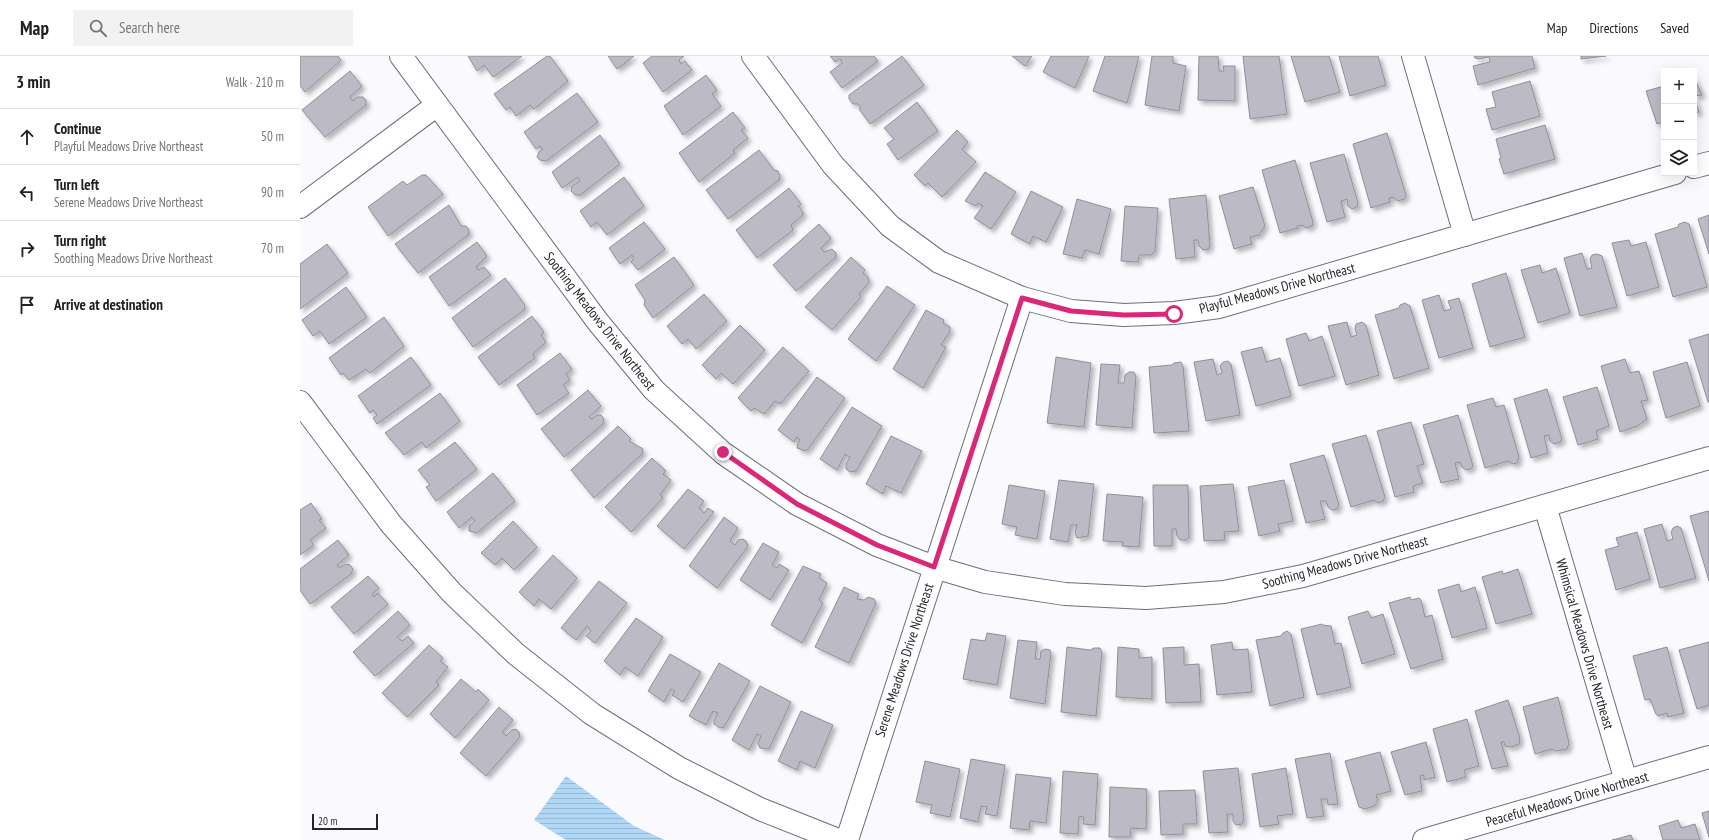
<!DOCTYPE html>
<html lang="en">
<head>
<meta charset="utf-8">
<style>
	body { margin:0; font-family:"PT Sans Narrow",sans-serif; background:#f2f2f2; color:#202124 }
	.controls { position:absolute; right:12px; top:12px; display:grid; overflow:hidden; border-radius:0px; box-shadow:0 4px 16px #0002 }
	.controls button { width:36px; height:36px; display:grid; place-items:center; padding:0; border:0; border-bottom:1px solid #e0e0e0; background:#fff; color:#202124; font:20px sans-serif }
	.scale { position:absolute; left:12px; bottom:10px; width:66px; box-sizing:border-box; padding-left:4px; border:2px solid #26272c; border-top:0; font-size:11px; line-height:14px; white-space:nowrap; color:#26272c; -webkit-text-stroke:3px #fff; paint-order:stroke }
	.stop { position:absolute; width:12px; height:12px; margin:-9px; border:3px solid #db2777; border-radius:50%; background:#fff }
	.stop.end { background:#db2777; border-color:#fff; box-shadow:0 1px 4px #0008 }
	.list { margin:0; padding:0; list-style:none }
	h2 { display:flex; justify-content:space-between; align-items:center; height:52px; margin:0; padding:0 16px; font-size:17px }
	h2 small { font-size:13px; font-weight:400; color:#757577 }
	.list li { display:grid; grid-template-columns:26px 1fr auto; gap:12px; align-items:center; box-sizing:border-box; height:56px; padding:0 16px; border-top:1px solid #e0e0e0 }
	.list b { display:block; font-size:15px; white-space:nowrap }
	.list p { margin:0; font-size:13px; white-space:nowrap; color:#757577 }
	.list em { font-size:13px; font-style:normal; color:#757577 }
	.icon { flex:none; width:22px; height:22px; fill:none; stroke:currentColor; stroke-width:2; stroke-linecap:round; stroke-linejoin:round }
	.map { position:relative; flex:none; width:1409px; height:784px; overflow:hidden }
	header { display:flex; align-items:center; gap:24px; box-sizing:border-box; height:56px; padding:0 20px; background:#fff; border-bottom:1px solid #e0e0e0 }
	header strong { font-size:19px }
	nav { display:flex; gap:22px; margin-inline-start:auto; font-size:14px }
	.search { width:280px; height:36px; background:#f2f2f2; display:flex; align-items:center; gap:10px; box-sizing:border-box; padding:0 14px; border-radius:0px; color:#757577; font-size:15px }
	main { display:flex }
	aside { flex:1; background:#fff }
	.map>svg:first-child { display:block }
	.water { fill:url(#water-rules) }
	.building { fill:#bcbac5; stroke:#908f9a; filter:url(#shadow) }
	.lines { fill:none; stroke-linecap:round; stroke-linejoin:round }
	.minor-casing { stroke:#6d6f79; stroke-width:24 }
	.minor { stroke:#fff; stroke-width:22 }
	.route { stroke:#db2777; stroke-width:5 }
	.labels { text-anchor:middle; dominant-baseline:central; stroke-width:3; stroke-linejoin:round; paint-order:stroke }
	.street-label { font-size:14px; fill:#26272c; stroke:#fff }
</style>
</head>
<body>
<header>
<strong>Map</strong>
<div class="search"><svg class="icon" aria-label="search" viewBox="0 0 24 24"><circle cx="10" cy="10" r="6"/><path d="M15 15l6 6"/></svg>Search here</div>
<nav><a>Map</a><a>Directions</a><a>Saved</a></nav>
</header>
<main>
<aside>
<h2>3 min<small>Walk · 210 m</small></h2>
<ul class="list">
<li><svg class="icon" aria-label="ahead" viewBox="0 0 24 24"><path d="M12 20V5M6 11l6-6 6 6"/></svg><div><b>Continue</b><p>Playful Meadows Drive Northeast</p></div><em>50 m</em></li>
<li><svg class="icon" aria-label="left" viewBox="0 0 24 24"><path d="M17 20v-9H6M10 6l-5 5 5 5"/></svg><div><b>Turn left</b><p>Serene Meadows Drive Northeast</p></div><em>90 m</em></li>
<li><svg class="icon" aria-label="right" viewBox="0 0 24 24"><path d="M7 20v-9h11M14 6l5 5-5 5"/></svg><div><b>Turn right</b><p>Soothing Meadows Drive Northeast</p></div><em>70 m</em></li>
<li><svg class="icon" aria-label="arrive" viewBox="0 0 24 24"><path d="M6 21V4h12l-3 4 3 4H6"/></svg><div><b>Arrive at destination</b></div></li>
</ul>
</aside>
<div class="map">
<svg width="1409" height="784" viewBox="0 0 1409 784">
	<defs>
		<pattern id="water-rules" width="6" height="5" patternUnits="userSpaceOnUse"><rect width="6" height="5" fill="#b1d7f7"/><path d="M0 2.5h6" fill="none" stroke="#98b9d4"/></pattern>
		<filter id="shadow"><feDropShadow dx="3.5" dy="3.5" stdDeviation="2" flood-color="#0004"/></filter>
	</defs>
	<rect width="100%" height="100%" fill="#f9f9fe"/>
	<!-- water -->
	<path class="water" d="M266 720 334 770 365 784H266L234 764Z"/>
	<!-- building -->
	<g class="building">
		<path d="M0 0H38L41 4 5 36 0 30Z"/>
		<path d="M168 0H222L193 21 184 9 177 15Z"/>
		<path d="M247 0H250L268 25 234 53 230 49 216 60 210 51 206 54 194 38Z"/>
		<path d="M308 0H334L317 13Z"/>
		<path d="M352 0H384L379 4 381 8 385 5 392 14 363 36 343 7Z"/>
		<path d="M530 0H574L578 5 542 32 530 16 542 7 540 3 535 6Z"/>
		<path d="M602 0 624 29 570 68 559 53 561 52 558 48H553L549 43V39Z"/>
		<path d="M712 0H732L725 10Z"/>
		<path d="M751 0H789L775 32 743 16Z"/>
		<path d="M805 0H839L827 47 793 35Z"/>
		<path d="M852 0H873V7L886 10 879 55 845 49Z"/>
		<path d="M899 0H918L919 15H924L923 10H935V45L898 44Z"/>
		<path d="M943 0H979L987 58 950 63Z"/>
		<path d="M991 0H1029L1040 36 1005 46Z"/>
		<path d="M1039 0H1078L1086 29 1050 40Z"/>
		<path d="M1174 0H1232L1235 12 1178 29 1173 10 1190 6 1189 1 1179 3 1175 2Z"/>
		<path d="M1281 0H1306L1281 3Z"/>
		<path d="M50 15 62 30 50 41 53 45 57 41H63L66 44V49L25 81 2 54Z"/>
		<path d="M406 19 417 34 412 38 421 50 383 79 364 50Z"/>
		<path d="M1394 21 1402 39 1394 40 1399 56 1394 58Z"/>
		<path d="M1230 25 1240 60 1192 74 1186 53 1196 51 1192 36Z"/>
		<path d="M1364 30V66L1357 68 1346 35Z"/>
		<path d="M277 37 298 66 246 105 240 104 237 101 239 96 243 93 240 90 236 93 224 76Z"/>
		<path d="M617 46 638 75 598 104 587 88 594 83 584 72Z"/>
		<path d="M433 56 445 72 441 74 448 82 433 94 435 97 399 126 379 97Z"/>
		<path d="M1245 69 1255 103 1204 118 1199 103 1201 102 1196 83Z"/>
		<path d="M657 74 668 86 662 93 676 106 642 141 628 127 625 130 614 119Z"/>
		<path d="M1087 77 1106 139 1104 143 1098 145 1093 141 1089 142 1090 146 1071 152 1053 88Z"/>
		<path d="M300 79 320 108 280 139H275L271 135 272 130 280 125 278 121 262 132 252 116Z"/>
		<path d="M459 94 474 114 478 115 480 120 479 124 428 163 406 134Z"/>
		<path d="M1044 98 1058 147 1057 151 1052 153 1048 150 1047 143 1041 145 1045 161 1027 166 1010 107Z"/>
		<path d="M995 104 1013 166 1012 170 1006 172 1003 169 997 170 998 172 980 177 962 114Z"/>
		<path d="M685 116 716 136 691 173 674 162 683 150 678 147 676 150 665 145Z"/>
		<path d="M122 119H126L143 138 88 180 68 151 103 125 107 129Z"/>
		<path d="M324 121 344 150 307 179 297 166 291 171 280 155Z"/>
		<path d="M953 131 965 170 959 179 950 181 952 188 934 193 919 140Z"/>
		<path d="M489 132 501 148 498 150 503 156V159L491 169 493 174 457 202 436 174Z"/>
		<path d="M731 135 763 151 746 186 733 180 730 188 711 178Z"/>
		<path d="M906 139 910 190 908 193 903 194 899 190 898 184H894L895 201 876 203 869 143Z"/>
		<path d="M777 143 811 153 799 198 785 194 782 202 763 198Z"/>
		<path d="M149 149 161 170H166L169 174 168 179 118 217 95 188Z"/>
		<path d="M825 150 858 152 855 195 851 199H839L838 206 821 205Z"/>
		<path d="M1409 159V198L1398 163Z"/>
		<path d="M344 166 365 193 338 214 331 206 334 203 332 199 320 208 309 192Z"/>
		<path d="M1385 166 1389 168 1407 231 1373 241 1355 178 1378 171 1379 168Z"/>
		<path d="M519 168 531 182 521 192 524 196 532 193 536 197V201L496 235 473 209Z"/>
		<path d="M1329 184 1331 190 1346 186 1359 231 1327 240 1312 187Z"/>
		<path d="M177 186 187 200 176 211 178 214 184 211 191 219 149 250 129 221Z"/>
		<path d="M27 188 48 217 0 253V208Z"/>
		<path d="M1282 197 1287 213 1292 212 1290 203 1292 199 1297 198 1302 200 1317 251 1280 260 1264 202Z"/>
		<path d="M374 201 394 229 353 262 344 249 345 244 335 229Z"/>
		<path d="M551 201 565 214 563 217 568 221 569 226 559 238 561 241 532 274 505 251Z"/>
		<path d="M1240 209 1242 217 1256 212 1270 257 1238 267 1221 214Z"/>
		<path d="M1206 217 1225 281 1190 291 1172 228Z"/>
		<path d="M205 222 225 249 224 254 173 291 152 262Z"/>
		<path d="M587 230 615 249 576 305 548 283Z"/>
		<path d="M46 231 67 261 29 288 20 275 13 280 2 264Z"/>
		<path d="M404 238 427 265 396 293 388 283 382 288 367 270Z"/>
		<path d="M1139 239 1144 255 1151 253 1148 245 1159 242 1173 292 1139 302 1122 244Z"/>
		<path d="M1105 247 1110 250 1129 312 1094 323 1075 259 1099 252 1100 249Z"/>
		<path d="M626 254 644 264 643 267 650 271V275L641 289 646 291 623 332 593 313Z"/>
		<path d="M232 260 244 276 241 279 246 286 233 298 235 302 199 329 178 301Z"/>
		<path d="M84 261 104 290 70 317 66 313 49 324 43 317 41 319 29 302Z"/>
		<path d="M1047 266 1051 281 1057 279 1055 273 1056 268 1062 266 1066 269 1079 319 1046 329 1028 270Z"/>
		<path d="M440 269 465 294 433 328 421 317 416 323 402 309Z"/>
		<path d="M1006 277 1009 285 1022 280 1035 320 999 330 986 283Z"/>
		<path d="M1409 278V346H1408L1389 284Z"/>
		<path d="M483 291 509 315 480 348 475 345 464 358 454 352 451 355 438 342Z"/>
		<path d="M962 291 966 306 980 302 991 340 956 350 941 296Z"/>
		<path d="M260 297 272 313 266 318 270 324 263 329 269 337 237 359 217 329Z"/>
		<path d="M111 301 131 329 77 368 73 362 77 359 73 354 70 357 58 340Z"/>
		<path d="M756 301 791 307 784 371 747 367Z"/>
		<path d="M913 303 917 319 922 317 920 310 923 306 928 305 931 308 940 359 906 365 894 306Z"/>
		<path d="M1325 303 1330 317 1339 315 1348 344 1341 345 1347 363 1337 370 1320 376 1301 310Z"/>
		<path d="M881 306 883 310 889 375 854 377 849 311 872 309 874 307Z"/>
		<path d="M1387 306 1400 350 1366 362 1353 316Z"/>
		<path d="M801 308 820 309 818 327H824L825 319 829 316H834L836 320 832 372 796 369Z"/>
		<path d="M517 321 545 342 508 393 505 395 497 392 498 387 500 384 497 381 494 386 478 374Z"/>
		<path d="M1297 331 1309 370 1296 375 1298 383 1278 389 1263 341Z"/>
		<path d="M1247 333 1262 383 1260 386 1254 388 1250 385 1249 379 1244 380 1248 397 1231 402 1214 343Z"/>
		<path d="M288 334 301 350 289 361 292 363 297 359H301L304 363 303 368 264 401 241 373Z"/>
		<path d="M140 337 160 365 126 392 122 386 104 399 85 377Z"/>
		<path d="M1193 342 1196 351 1204 349 1219 401 1217 407 1213 408 1208 405 1185 412 1167 349Z"/>
		<path d="M552 351 582 370 556 415 550 416 546 413V408L550 401 545 398 537 414 520 403Z"/>
		<path d="M1158 359 1173 410 1170 413 1166 414 1162 411 1160 406 1155 407 1159 423 1141 427 1123 369Z"/>
		<path d="M1111 366 1124 408 1117 410 1123 427 1113 430 1114 436 1095 441 1077 375Z"/>
		<path d="M318 370 331 383 329 385 343 393 342 398 294 442 271 414Z"/>
		<path d="M1066 379 1085 441 1083 445 1078 447 1074 444 1051 451 1032 388Z"/>
		<path d="M591 380 622 395 601 437 586 430 583 438 566 428Z"/>
		<path d="M155 386 177 413 136 445 126 431 130 429 118 414Z"/>
		<path d="M1024 399 1039 449 1037 453 1032 454 1028 451 1026 445H1020L1025 463 1006 467 990 408Z"/>
		<path d="M352 402 366 415 363 418 371 424 360 439 363 442 331 476 305 451Z"/>
		<path d="M193 417 215 445 177 477 169 475V470L175 465 172 461 159 472 147 456Z"/>
		<path d="M759 424 794 428 788 480 777 482 775 477 777 469H771L768 486 750 483Z"/>
		<path d="M984 424 993 465 978 468 980 475 959 480 948 431Z"/>
		<path d="M933 428 939 475 924 476 925 484 904 485 900 430Z"/>
		<path d="M709 429 745 435 737 483 715 479 717 471 702 468Z"/>
		<path d="M853 429H888L889 481 886 484H880L877 480 876 473H872V490H854Z"/>
		<path d="M388 433 404 445 399 452 404 457 408 452 414 456 384 493 357 470Z"/>
		<path d="M807 438 843 441 839 491 822 490 823 486 803 485Z"/>
		<path d="M11 447 22 463 19 464 26 472 10 484 14 489 0 499V454Z"/>
		<path d="M1408 455 1409 456V525L1390 460Z"/>
		<path d="M424 461 438 472 430 485 435 489 438 484 443 483 446 485 448 490 417 532 389 510Z"/>
		<path d="M213 465 237 491 214 514 202 502 195 509 181 497Z"/>
		<path d="M1362 468 1367 485 1373 483 1371 476 1373 472 1377 470 1381 472 1396 522 1360 532 1344 473Z"/>
		<path d="M1337 476 1350 523 1316 534 1305 494 1319 490 1316 482Z"/>
		<path d="M38 484 49 499 37 509 39 512 46 508 50 509 53 513 51 518 10 548 0 534V513Z"/>
		<path d="M463 487 479 496 472 509 477 512 479 508 489 514 470 544 440 524Z"/>
		<path d="M253 499 277 522 251 553 239 543 234 550 219 536Z"/>
		<path d="M503 510 521 518 519 522 527 527 519 544 523 547 502 587 471 569Z"/>
		<path d="M1218 513 1232 558 1196 568 1182 521 1202 515 1203 518Z"/>
		<path d="M68 520 79 532 72 538 74 541 78 537 88 548 54 578 31 551Z"/>
		<path d="M299 525 327 547 295 587 286 580 291 575 287 570 276 584 261 572Z"/>
		<path d="M1159 528 1161 536 1175 531 1187 572 1152 582 1138 534Z"/>
		<path d="M544 531 559 538 557 543 564 544 568 541 574 543 576 547 549 607 515 591Z"/>
		<path d="M1110 541 1111 544 1119 542 1121 544 1125 561 1132 559 1143 603 1111 613 1089 547Z"/>
		<path d="M98 555 110 569 97 581 102 585 108 580 114 587 75 620 53 596Z"/>
		<path d="M1068 555 1071 562 1083 558 1095 598 1062 608 1048 561Z"/>
		<path d="M336 562 363 581 338 620 325 611 320 619 304 605Z"/>
		<path d="M1022 568V569L1031 570 1035 588 1041 587 1051 631 1017 639 1001 573Z"/>
		<path d="M987 575 991 578 1004 641 970 650 956 584 981 580 983 577Z"/>
		<path d="M687 577 706 580 697 629 663 623 671 583 685 585Z"/>
		<path d="M718 584 737 586 735 603H740L741 595 745 593 750 594 751 597 745 648 710 642Z"/>
		<path d="M932 586 933 594 948 593 952 636 917 639 911 589Z"/>
		<path d="M1409 586V649L1397 653 1379 594Z"/>
		<path d="M129 589 143 602 140 605 148 611 136 626 139 629 107 661 82 637Z"/>
		<path d="M767 591 790 594 794 592H800L802 596 796 660 761 656Z"/>
		<path d="M818 591 839 593V602L852 601V643L816 641Z"/>
		<path d="M884 591V609L899 608 901 646 866 647 863 592Z"/>
		<path d="M1367 591 1384 657 1368 661 1367 657 1358 660 1356 658 1350 643 1345 644 1333 600Z"/>
		<path d="M370 598 401 616 383 646 372 639 375 635 371 633 364 646 348 635Z"/>
		<path d="M419 607 450 625 424 671 420 672 414 668V664L418 657 413 655 406 669 389 660Z"/>
		<path d="M161 623 176 636 178 633 189 644 155 682 130 658Z"/>
		<path d="M460 630 491 646 469 693 460 692 458 687 461 680 457 678 449 694 432 684Z"/>
		<path d="M1258 641 1269 687 1267 693 1256 695 1252 693 1235 698 1223 651Z"/>
		<path d="M1208 644 1220 682 1219 688 1211 691 1205 690 1204 686H1201L1208 710 1192 713 1175 655Z"/>
		<path d="M199 651 213 664 202 676 206 680 212 674 216 673 219 676 220 681 186 720 160 697Z"/>
		<path d="M501 655 533 669 515 712 500 705 497 714 478 705Z"/>
		<path d="M1167 663 1179 710 1164 714 1166 721 1147 726 1133 673Z"/>
		<path d="M1126 686 1135 721 1124 724V719L1120 720 1122 735 1105 739 1091 696Z"/>
		<path d="M1080 696 1091 735 1076 739 1078 745 1074 750 1065 753 1059 751 1045 705Z"/>
		<path d="M1030 697 1038 748 1028 749 1027 743H1021L1024 760 1007 762 995 703Z"/>
		<path d="M671 703 705 709 697 760 685 758 687 751 681 750 678 766 660 762Z"/>
		<path d="M625 705 660 713 650 761 630 757 632 749 616 746Z"/>
		<path d="M938 712 944 764 942 768 936 769 933 765V758H927L928 776 909 777 903 715Z"/>
		<path d="M986 712 993 758 977 760 979 768 960 771 952 718Z"/>
		<path d="M763 715 798 718 795 769 783 768 784 761 779 760 778 778 760 777Z"/>
		<path d="M716 718 751 722 746 767 730 765 729 774 710 772Z"/>
		<path d="M810 731 847 733 846 773 831 772 830 781H809Z"/>
		<path d="M895 734 897 768H883V778L861 779 859 735Z"/>
		<path d="M1409 755V781L1402 757Z"/>
		<path d="M1378 764 1381 772 1395 768 1400 784H1363L1359 770Z"/>
		<path d="M1331 779 1333 784H1312Z"/>
	</g>
	<g class="lines">
		<!-- minor casing -->
		<g class="minor-casing">
			<g id="minor">
				<path d="M101 0 298 266 354 334 423 397 497 448 577 489 634 511 685 526 765 538 846 542 924 536 1003 520 1409 402"/>
				<path d="M453 0 533 109 590 170 639 206 722 242 771 255 824 259 874 257 919 251 1375 117"/>
				<path d="M1113 0 1165 179"/>
				<path d="M1394 111 1409 107"/>
				<path d="M0 151 137 49"/>
				<path d="M0 346 91 468 152 537 216 598 292 658 379 712 460 753 538 784"/>
				<path d="M1245 450 1326 725"/>
				<path d="M547 784 722 242"/>
				<path d="M1124 784 1409 701"/>
			</g>
		</g>
		<!-- minor -->
		<use href="#minor" class="minor"/>
	</g>
	<g class="lines">
		<!-- route -->
		<path class="route" d="M423 396 497 448 577 489 634 511 722 242 771 255 824 259 874 258"/>
	</g>
	<g class="labels">
		<!-- street labels -->
		<g class="street-label">
			<text transform="translate(977 232) rotate(-15)">Playful Meadows Drive Northeast</text>
			<text transform="translate(300 265) rotate(52)">Soothing Meadows Drive Northeast</text>
			<text transform="translate(1045 506) rotate(-15)">Soothing Meadows Drive Northeast</text>
			<text transform="translate(1285 588) rotate(74)">Whimsical Meadows Drive Northeast</text>
			<text transform="translate(604 604) rotate(-72)">Serene Meadows Drive Northeast</text>
			<text transform="translate(1267 743) rotate(-16)">Peaceful Meadows Drive Northeast</text>
		</g>
	</g>
</svg>
<div class="controls">
<button>+</button>
<button>−</button>
<button><svg class="icon" aria-label="layers" viewBox="0 0 24 24"><path d="M12 4l9 5-9 5-9-5zM3 14l9 5 9-5"/></svg></button>
</div>
<div class="scale">20 m</div>
<div class="stop" style="left:874px;top:258px"></div>
<div class="stop end" style="left:423px;top:396px"></div>
</div>
</main>
</body>
</html>
